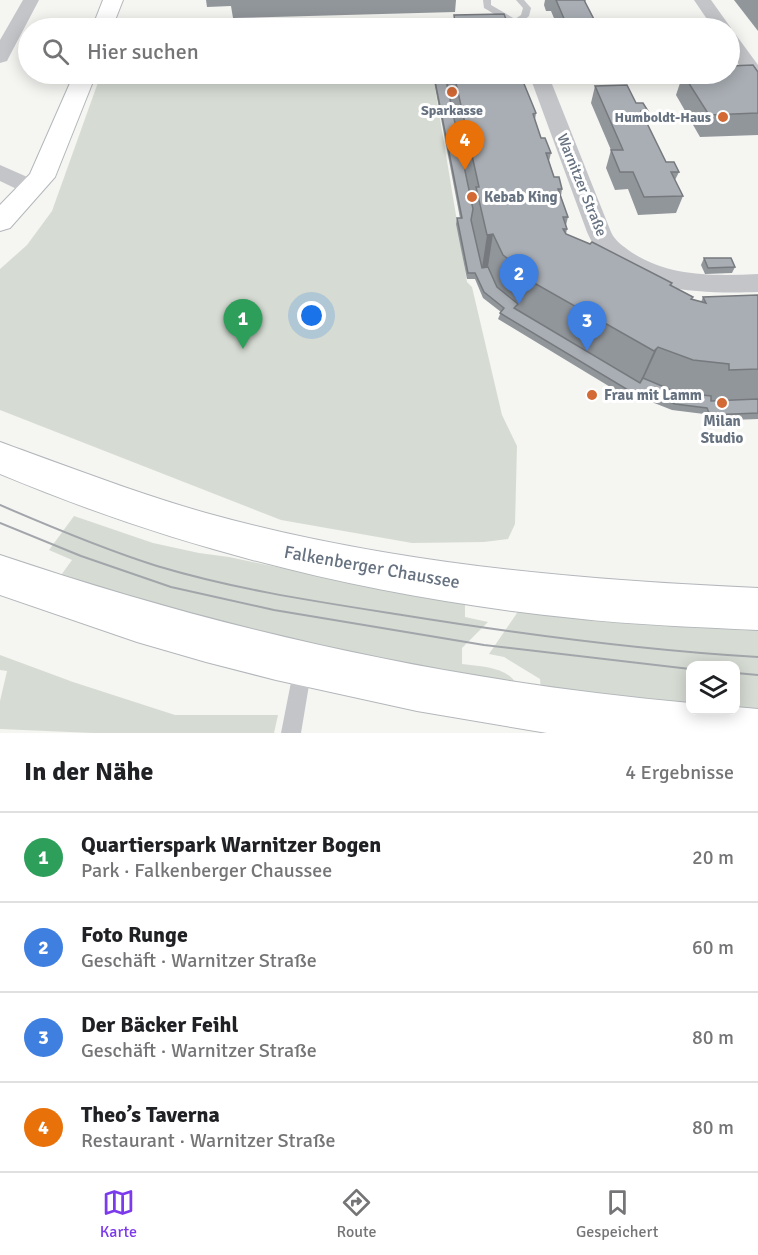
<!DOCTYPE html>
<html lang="de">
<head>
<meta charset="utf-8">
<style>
	body { margin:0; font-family:Signika,sans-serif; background:#f2f2f2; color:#202124 }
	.controls { position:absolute; right:18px; bottom:18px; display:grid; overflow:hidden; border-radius:12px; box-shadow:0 3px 15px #0003 }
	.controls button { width:54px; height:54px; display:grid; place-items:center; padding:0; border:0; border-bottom:2px solid #e0e0e0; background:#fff; color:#202124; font:30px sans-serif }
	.you { position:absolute; left:312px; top:316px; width:21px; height:21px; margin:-15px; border:4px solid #fff; border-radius:50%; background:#1a73e8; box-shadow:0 0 0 9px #1a73e833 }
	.badge { display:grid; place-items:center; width:39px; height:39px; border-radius:50%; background:#7c3aed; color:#fff; font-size:20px; font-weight:700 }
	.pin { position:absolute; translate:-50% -50px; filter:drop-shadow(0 2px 3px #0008) }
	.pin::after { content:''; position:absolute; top:32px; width:21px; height:18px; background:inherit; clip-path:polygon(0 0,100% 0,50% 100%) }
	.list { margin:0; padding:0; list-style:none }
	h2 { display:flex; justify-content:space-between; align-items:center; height:78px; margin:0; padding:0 24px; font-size:26px }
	h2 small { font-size:20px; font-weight:400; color:#757577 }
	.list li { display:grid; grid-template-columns:39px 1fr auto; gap:18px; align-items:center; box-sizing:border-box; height:90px; padding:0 24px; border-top:2px solid #e0e0e0 }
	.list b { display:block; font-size:22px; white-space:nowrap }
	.list p { margin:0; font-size:20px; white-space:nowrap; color:#757577 }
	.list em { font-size:20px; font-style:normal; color:#757577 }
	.icon { flex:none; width:33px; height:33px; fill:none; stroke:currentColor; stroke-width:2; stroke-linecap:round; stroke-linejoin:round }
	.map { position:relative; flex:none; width:758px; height:733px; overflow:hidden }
	.search { position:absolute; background:#fff; box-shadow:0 3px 15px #0003; left:18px; right:18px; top:18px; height:66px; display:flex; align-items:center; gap:15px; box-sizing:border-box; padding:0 21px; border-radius:33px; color:#757577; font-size:22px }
	.sheet { height:438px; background:#fff }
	nav { display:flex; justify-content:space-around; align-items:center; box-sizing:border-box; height:84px; border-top:2px solid #e0e0e0; background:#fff; font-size:16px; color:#757577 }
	nav a { display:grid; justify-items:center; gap:3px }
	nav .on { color:#7c3aed }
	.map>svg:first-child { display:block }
	.green { fill:#d6dcd3 }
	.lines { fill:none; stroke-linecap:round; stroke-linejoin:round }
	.secondary-casing { stroke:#b3b7bb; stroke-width:2 }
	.lane { fill:#c3c5c9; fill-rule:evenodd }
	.street { fill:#c3c5c9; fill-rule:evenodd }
	.secondary { fill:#fff; fill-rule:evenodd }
	.tram { stroke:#a2a6ab; stroke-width:2 }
	.wall { fill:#91969b }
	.shaded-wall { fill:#767a7e }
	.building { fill:#a9aeb4; stroke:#767a7e; stroke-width:1.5 }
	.poi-dot { fill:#d36934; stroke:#fff; stroke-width:2 }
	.labels { text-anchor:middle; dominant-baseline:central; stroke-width:6; stroke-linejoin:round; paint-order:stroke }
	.far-poi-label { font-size:14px; font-weight:bold; fill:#677280; stroke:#fff }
	.street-label { font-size:15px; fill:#677280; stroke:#fff }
	.poi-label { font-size:15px; font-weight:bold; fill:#677280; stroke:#fff; text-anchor:start }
	.near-street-label { font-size:18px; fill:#677280; stroke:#fff }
</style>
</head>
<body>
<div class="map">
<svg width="758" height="733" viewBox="0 0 758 733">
	<rect width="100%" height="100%" fill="#f5f5f2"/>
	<!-- green -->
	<g class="green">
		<path d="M101 74H426L428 81 434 82 467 282 472 287 502 415 517 446 515 524 508 539 484 542 412 543 281 520 0 410V269L27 245 52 211Z"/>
		<path d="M74 516 153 543 199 553 229 557 343 581 465 603V617L488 622 462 648V664C482 667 505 666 517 684L336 654 59 578 72 560 49 550Z"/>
		<path d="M519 610 758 627V714L736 710V666H690V708L541 690 540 679 504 657 489 654Z"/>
		<path d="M0 655 73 682 175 715H278L274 733H93L0 729V701L7 671 0 670Z"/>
	</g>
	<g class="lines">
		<!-- secondary casing -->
		<g class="secondary-casing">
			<g id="secondary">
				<path d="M103 0H123L112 28H92Z"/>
				<path d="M74 74H96L55 177 10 228 0 231V205L30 174Z"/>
				<path d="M0 442C69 467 136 493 206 513 386 563 572 580 758 588V630C696 627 634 625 573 618 375 598 184 551 0 474Z"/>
				<path d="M0 555C224 631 454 682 690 703V710H736V707L758 709V733H547L417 711 276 680 206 662 137 642 0 595Z"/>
			</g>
		</g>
		<!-- lane -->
		<g class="lane">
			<path d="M483 0H491V5L515 19 521 15 523 8 516 0H524L531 8 529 16C512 31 501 17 484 8Z"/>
			<path d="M303 658 309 661 312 667 301 733H281L294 667 297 661Z"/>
		</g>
		<!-- street -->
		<g class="street">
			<path d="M23 0H39L9 57 7 61 0 63V40Z"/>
			<path d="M694 0H711L731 28 730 30 713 28Z"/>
			<path d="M730 34 736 35 758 65V85L751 83 730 51Z"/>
			<path d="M529 74H548L611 232C615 241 623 246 631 252 669 277 714 276 758 274V292C703 294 612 293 587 232Z"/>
			<path d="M0 165 41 183 44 188 41 193 33 195 25 193 0 181Z"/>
		</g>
		<!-- secondary -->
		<use href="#secondary" class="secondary"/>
		<!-- tram -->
		<g class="tram">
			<path d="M0 505C51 527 103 549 157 566 237 590 319 602 402 615 520 634 638 650 758 657"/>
			<path d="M0 523 81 556 171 587 274 610 484 645 690 669"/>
			<path d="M736 673 758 675"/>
		</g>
	</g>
	<!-- wall -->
	<g class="wall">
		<path d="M206 0H456L455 12 233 18 231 6 207 7Z"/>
		<path d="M545 0H586L585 2 598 27 605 28H555L556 23 551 11H546L544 5Z"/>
		<path d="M734 0H758V31Z"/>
		<path d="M758 72V135L700 137 676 95 683 74Z"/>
		<path d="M443 74H523L522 79 536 113 535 120 541 138 551 153 549 161 554 177 562 189 561 196 568 217 566 225 567 229 566 234 672 283 671 286 692 300 701 302 703 297 758 295V419L706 421 704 414 672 410 639 397 635 402 498 319 501 312 483 298 475 279H467L456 224 457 218H460L434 82V76L443 75Z"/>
		<path d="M595 86 636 103 648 111 645 120 666 162 679 172 675 180 683 196 676 213 638 215 628 189 615 190 606 168 611 150 591 103Z"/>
		<path d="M704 258 735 267 732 273 705 274 701 265Z"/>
	</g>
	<!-- shaded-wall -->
	<g class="shaded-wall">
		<path d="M493 234 487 273 481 274 487 235Z"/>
		<path d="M658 347 641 384 637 389 654 351Z"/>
	</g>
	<!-- building -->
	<g class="building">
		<path d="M556 0H584L598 27H605V28H560L557 21H565Z"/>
		<path d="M504 14 507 22 505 26 506 28H443L455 23 454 15Z"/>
		<path d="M753 65 758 72V113L709 115 683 74H729V66Z"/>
		<path d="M454 74H520L536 113 533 114 541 138H545L551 153H546L554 177H559L562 189H558L568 217H563L567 229H563L566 234 590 244 592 242 672 283 670 285 693 297 691 299 706 303 703 297 758 295V369L729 370V364L693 360 658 347 654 351 520 275 525 272 503 255 493 234 487 235 476 187H479Z"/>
		<path d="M445 75 473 209 471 220 482 268 488 267 497 287 518 304 514 308 640 383 643 378 676 392 711 396V401L758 399V413L710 415 707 408 675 404 642 391 638 396 500 313 504 308 484 292 475 273H468L457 218H462L434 76Z"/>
		<path d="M627 85 636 103H643L648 111H641L666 162H674L679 172H671L683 196 644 197 633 172H620L611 150H623L595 86Z"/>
		<path d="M704 258H731L735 267 708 268Z"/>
	</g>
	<!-- markers -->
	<g class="poi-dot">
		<circle cx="452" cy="92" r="6"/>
		<circle cx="723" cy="117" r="6"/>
		<circle cx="472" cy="197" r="6"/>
		<circle cx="592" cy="395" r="6"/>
		<circle cx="722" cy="403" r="6"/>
	</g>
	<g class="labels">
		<!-- far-poi labels -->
		<g class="far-poi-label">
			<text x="452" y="110">Sparkasse</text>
			<text x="711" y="117" text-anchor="end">Humboldt-Haus</text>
		</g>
		<!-- street labels -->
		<g class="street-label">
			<text transform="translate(582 185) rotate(68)">Warnitzer Straße</text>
		</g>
		<!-- poi labels -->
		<g class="poi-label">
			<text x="484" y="197">Kebab King</text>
			<text x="604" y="395">Frau mit Lamm</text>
			<text x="722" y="421" text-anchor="middle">Milan<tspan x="722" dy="17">Studio</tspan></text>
		</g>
		<!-- near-street labels -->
		<g class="near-street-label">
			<text transform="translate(372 567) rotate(10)">Falkenberger Chaussee</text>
		</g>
	</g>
</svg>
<div class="controls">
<button><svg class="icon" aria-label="layers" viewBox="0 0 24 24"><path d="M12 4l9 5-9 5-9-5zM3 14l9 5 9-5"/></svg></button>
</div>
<div class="you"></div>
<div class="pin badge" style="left:243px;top:349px;background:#2e9e5b">1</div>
<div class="pin badge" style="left:519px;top:304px;background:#3f7fe0">2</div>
<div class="pin badge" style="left:587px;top:351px;background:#3f7fe0">3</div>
<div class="pin badge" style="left:465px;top:170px;background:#e8710a">4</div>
<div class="search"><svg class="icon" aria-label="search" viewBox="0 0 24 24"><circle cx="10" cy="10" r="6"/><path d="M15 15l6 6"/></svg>Hier suchen</div>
</div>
<section class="sheet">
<h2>In der Nähe<small>4 Ergebnisse</small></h2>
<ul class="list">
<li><span class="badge" style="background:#2e9e5b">1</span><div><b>Quartierspark Warnitzer Bogen</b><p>Park · Falkenberger Chaussee</p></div><em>20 m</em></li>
<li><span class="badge" style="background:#3f7fe0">2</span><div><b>Foto Runge</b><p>Geschäft · Warnitzer Straße</p></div><em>60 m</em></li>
<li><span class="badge" style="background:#3f7fe0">3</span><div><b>Der Bäcker Feihl</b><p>Geschäft · Warnitzer Straße</p></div><em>80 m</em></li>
<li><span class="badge" style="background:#e8710a">4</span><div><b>Theo’s Taverna</b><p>Restaurant · Warnitzer Straße</p></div><em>80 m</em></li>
</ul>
</section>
<nav>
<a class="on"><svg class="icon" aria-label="map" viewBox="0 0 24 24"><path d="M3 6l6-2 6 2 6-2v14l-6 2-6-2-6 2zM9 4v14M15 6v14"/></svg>Karte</a>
<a><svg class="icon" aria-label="directions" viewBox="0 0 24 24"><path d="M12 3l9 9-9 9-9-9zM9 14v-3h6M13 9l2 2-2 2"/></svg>Route</a>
<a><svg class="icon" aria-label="saved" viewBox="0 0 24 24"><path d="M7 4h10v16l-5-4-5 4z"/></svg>Gespeichert</a>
</nav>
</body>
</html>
